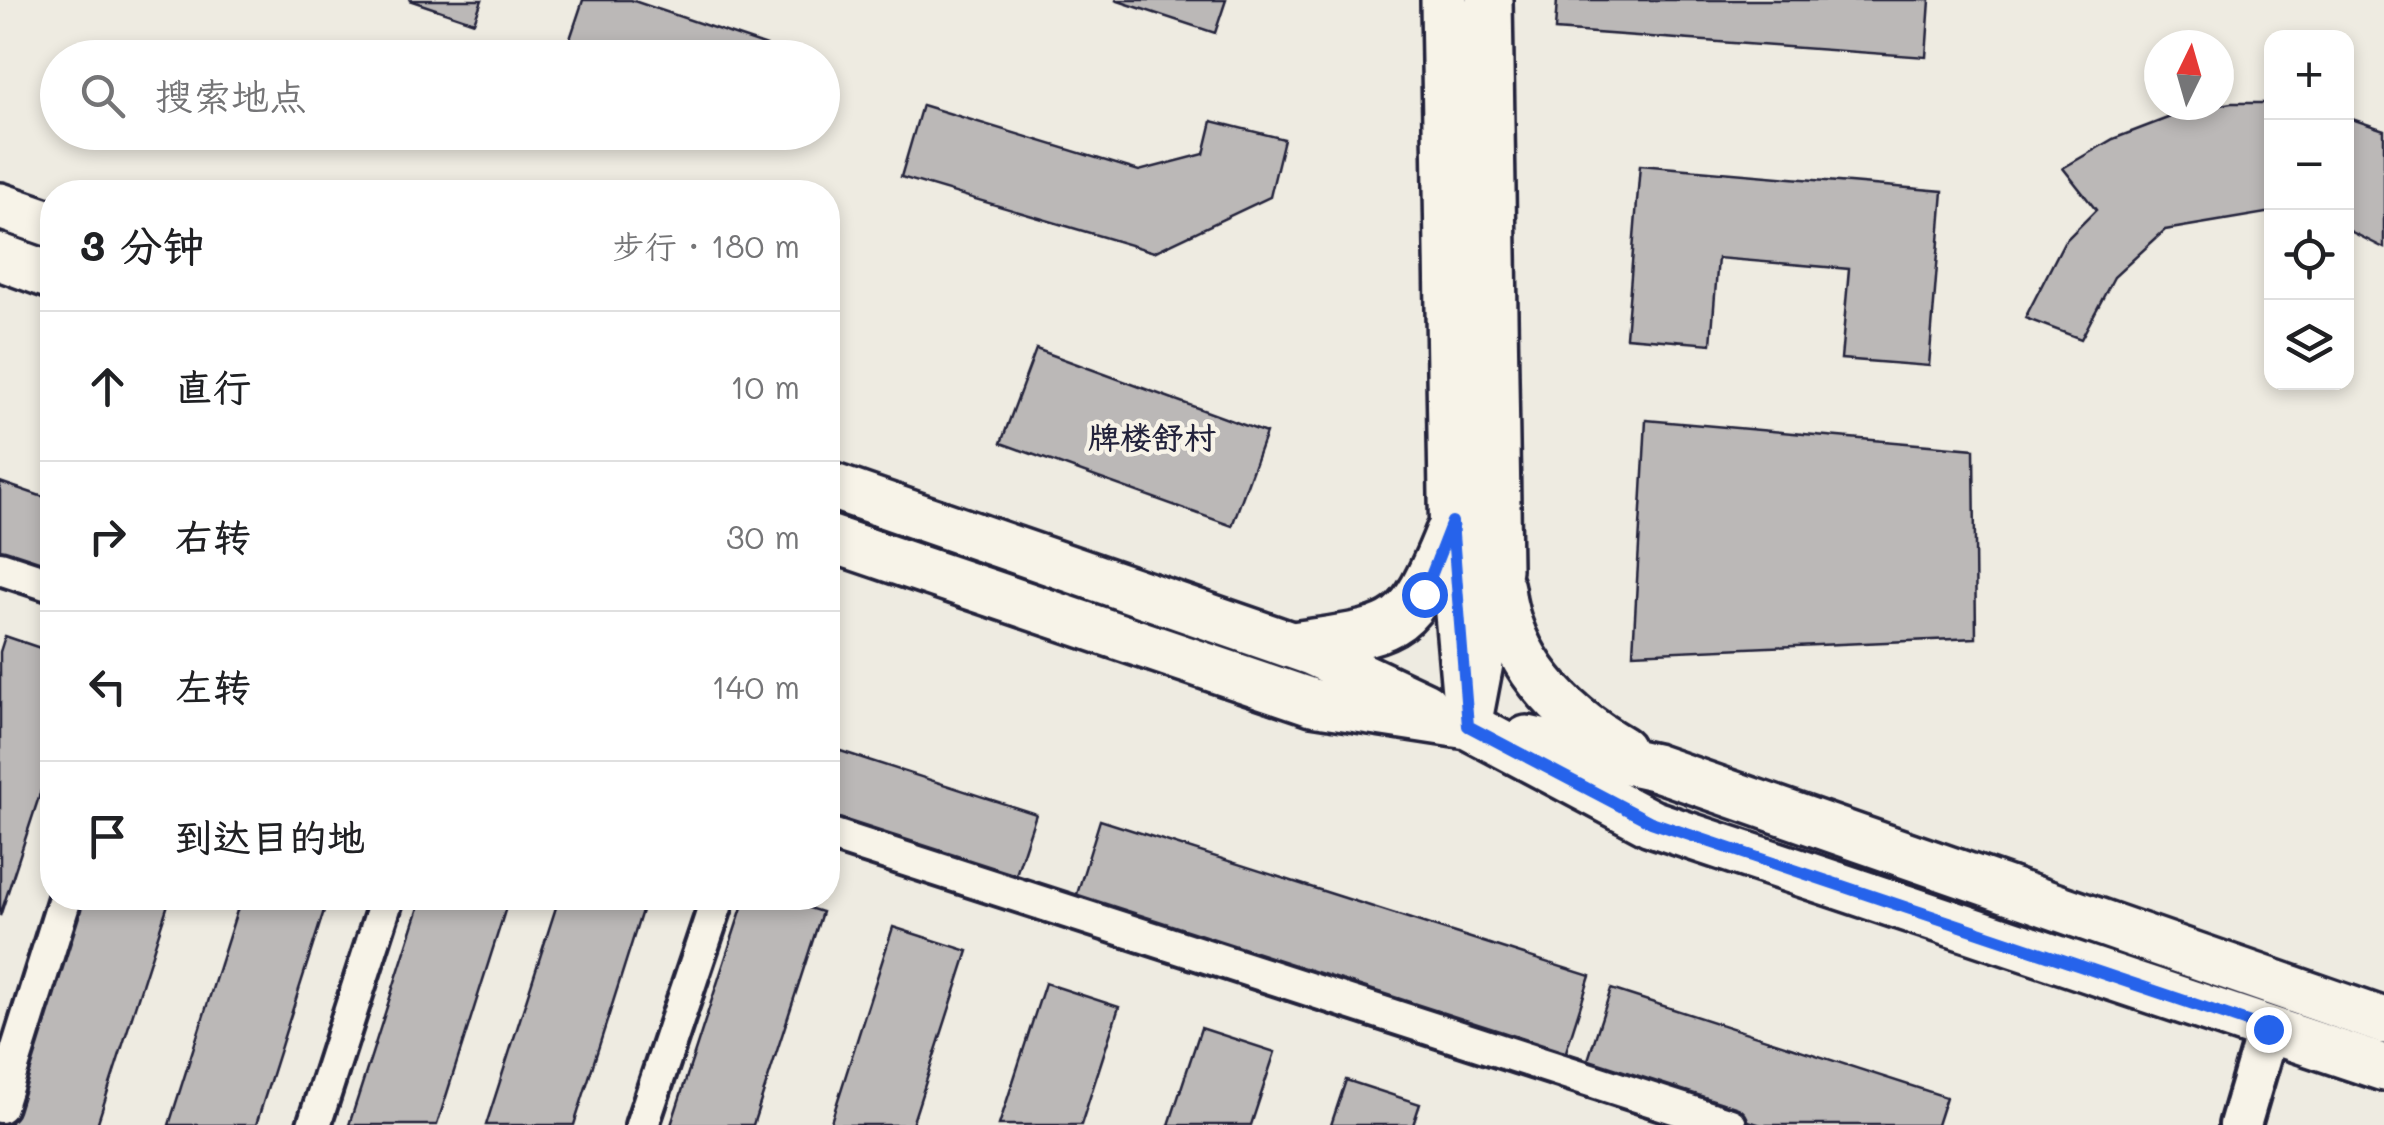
<!DOCTYPE html>
<html lang="zh">
<head>
<meta charset="utf-8">
<style>
	body { margin:0; font-family:Mali,"LXGW WenKai TC",sans-serif; background:#f6f6f6; color:#202124 }
	.controls { position:absolute; right:30px; top:30px; display:grid; overflow:hidden; border-radius:20px; box-shadow:0 5px 15px #0003 }
	.controls button { width:90px; height:90px; display:grid; place-items:center; padding:0; border:0; border-bottom:2px solid #e0e0e0; background:#fff; color:#202124; font:50px sans-serif }
	.compass { position:absolute; left:2144px; top:30px; width:90px; height:90px; border-radius:50%; background:#fff; box-shadow:0 5px 15px #0003; rotate:5deg }
	.stop { position:absolute; width:30px; height:30px; margin:-22px; border:8px solid #2563eb; border-radius:50%; background:#fff }
	.stop.end { background:#2563eb; border-color:#fff; box-shadow:0 2px 10px #0008 }
	.list { margin:0; padding:0; list-style:none }
	h2 { display:flex; justify-content:space-between; align-items:center; height:130px; margin:0; padding:0 40px; font-size:42px }
	h2 small { font-size:32px; font-weight:400; color:#757577 }
	.list li { display:grid; grid-template-columns:65px 1fr auto; gap:30px; align-items:center; box-sizing:border-box; height:150px; padding:0 40px; border-top:2px solid #e0e0e0 }
	.list b { display:block; font-size:38px; white-space:nowrap }
	.list em { font-size:32px; font-style:normal; color:#757577 }
	.icon { flex:none; width:55px; height:55px; fill:none; stroke:currentColor; stroke-width:2; stroke-linecap:round; stroke-linejoin:round }
	.map { position:relative; flex:none; width:2384px; height:1125px; overflow:hidden }
	.search { position:absolute; background:#fff; box-shadow:0 5px 15px #0003; left:40px; top:40px; width:800px; height:110px; display:flex; align-items:center; gap:25px; box-sizing:border-box; padding:0 35px; border-radius:55px; color:#757577; font-size:38px }
	.panel { position:absolute; background:#fff; box-shadow:0 5px 15px #0003; left:40px; top:180px; width:800px; height:730px; border-radius:40px }
	.map>svg:first-child { display:block }
	.building { fill:#bbb8b7; stroke:#22223b; stroke-width:2.5 }
	.lines { fill:none; stroke-linecap:round; stroke-linejoin:round }
	.minor-casing { stroke:#22223b; stroke-width:40 }
	.tertiary-casing { stroke:#22223b; stroke-width:48 }
	.secondary-casing { stroke:#22223b; stroke-width:52 }
	.minor { stroke:#f7f3e8; stroke-width:32 }
	.tertiary { stroke:#f7f3e8; stroke-width:40 }
	.secondary { stroke:#f7f3e8; stroke-width:45 }
	.route { stroke:#2563eb; stroke-width:12 }
	.labels { text-anchor:middle; dominant-baseline:central; stroke-width:9; stroke-linejoin:round; paint-order:stroke }
	.quarter-label { font-size:32px; font-weight:bold; fill:#22223b; stroke:#f7f3e8 }
</style>
</head>
<body>
<div class="map">
<svg width="2384" height="1125" viewBox="0 0 2384 1125">
	<rect width="100%" height="100%" fill="#eeebe1"/>
	<filter id="ink" filterUnits="userSpaceOnUse"><feTurbulence type="fractalNoise" baseFrequency=".01" numOctaves="2"/><feDisplacementMap in="SourceGraphic" scale="20" xChannelSelector="R" yChannelSelector="G"/><feConvolveMatrix kernelMatrix="1 2 1 2 8 2 1 2 1" color-interpolation-filters="sRGB"/></filter>
	<g filter="url(#ink)">
		<!-- building -->
		<g class="building">
			<path d="M409 0H482L474 22Z"/>
			<path d="M583 0H631L803 58H595L567 48Z"/>
			<path d="M1115 0H1226L1215 33Z"/>
			<path d="M1557 0H1930L1926 57 1555 30Z"/>
			<path d="M2231 103H2272V212L2165 230 2114 277 2081 339 2025 318 2064 242 2096 210 2063 168 2113 139 2186 111Z"/>
			<path d="M922 105 1139 171 1204 154 1212 121 1284 139 1270 197 1154 252 901 177Z"/>
			<path d="M2346 117 2384 130V248L2346 229Z"/>
			<path d="M1640 165 1943 191 1929 366 1841 359 1849 269 1718 258 1711 344 1626 337Z"/>
			<path d="M1036 349 1266 433 1232 526 1001 443Z"/>
			<path d="M1646 420 1974 449 1976 638 1633 653Z"/>
			<path d="M0 482 52 500V585L0 567Z"/>
			<path d="M5 636 52 652V757L0 916V652Z"/>
			<path d="M828 747 1036 814 1010 893 828 835Z"/>
			<path d="M1100 820 1590 976 1563 1061 1074 904Z"/>
			<path d="M82 898H170L97 1125H10Z"/>
			<path d="M241 898H328L256 1125H169Z"/>
			<path d="M422 898H509L437 1125H349Z"/>
			<path d="M559 898H646L574 1125H486Z"/>
			<path d="M745 898H777L822 912 753 1125H671Z"/>
			<path d="M893 927 968 951 912 1125H830Z"/>
			<path d="M1045 983 1119 1007 1081 1125H999Z"/>
			<path d="M1611 989 1946 1097 1937 1125H1761L1585 1069Z"/>
			<path d="M1201 1028 1275 1052 1251 1125H1169Z"/>
			<path d="M1346 1080 1420 1104 1413 1125H1331Z"/>
		</g>
		<g class="lines">
			<!-- minor casing -->
			<g class="minor-casing">
				<g id="minor">
					<path d="M0 568 52 585"/>
					<path d="M828 834 1730 1125"/>
					<path d="M0 1106 65 898"/>
					<path d="M314 1125 387 898"/>
					<path d="M642 1125 718 898"/>
				</g>
			</g>
			<!-- tertiary casing -->
			<g class="tertiary-casing">
				<path id="tertiary" d="M2240 1125 2268 1029"/>
			</g>
			<!-- secondary casing -->
			<g class="secondary-casing">
				<g id="secondary">
					<path d="M1444 0 1453 557 1468 726 1498 569 1489 0"/>
					<path d="M0 206 52 224"/>
					<path d="M0 257 52 276"/>
					<path d="M828 485 1311 652 1424 705"/>
					<path d="M828 538 1312 702 1468 726 1651 823 2384 1068"/>
					<path d="M1501 588C1509 660 1560 714 1621 749"/>
					<path d="M1294 645C1397 629 1407 635 1448 534"/>
					<path d="M1527 739 1654 767 2384 1021"/>
				</g>
			</g>
			<!-- minor -->
			<use href="#minor" class="minor"/>
			<!-- tertiary -->
			<use href="#tertiary" class="tertiary"/>
			<!-- secondary -->
			<use href="#secondary" class="secondary"/>
		</g>
	</g>
	<g class="lines" filter="url(#ink)">
		<!-- route -->
		<path class="route" d="M1424 594 1452 522 1468 726 1651 822 2268 1029"/>
	</g>
	<g class="labels">
		<!-- quarter labels -->
		<g class="quarter-label">
			<text x="1152" y="436">牌楼舒村</text>
		</g>
	</g>
</svg>
<div class="controls">
<button>+</button>
<button>−</button>
<button><svg class="icon" aria-label="locate" viewBox="0 0 24 24"><circle cx="12" cy="12" r="6"/><path d="M12 2v4M12 18v4M2 12h4M18 12h4"/></svg></button>
<button><svg class="icon" aria-label="layers" viewBox="0 0 24 24"><path d="M12 4l9 5-9 5-9-5zM3 14l9 5 9-5"/></svg></button>
</div>
<svg class="compass" viewBox="-18 -18 36 36"><path d="M0-13l5 13h-10z" fill="#e53935"/><path d="M0 13l5-13h-10z" fill="#757577"/></svg>
<div class="stop" style="left:1424px;top:594px"></div>
<div class="stop end" style="left:2268px;top:1029px"></div>
<div class="search"><svg class="icon" aria-label="search" viewBox="0 0 24 24"><circle cx="10" cy="10" r="6"/><path d="M15 15l6 6"/></svg>搜索地点</div>
<section class="panel">
<h2>3 分钟<small>步行 · 180 m</small></h2>
<ul class="list">
<li><svg class="icon" aria-label="ahead" viewBox="0 0 24 24"><path d="M12 20V5M6 11l6-6 6 6"/></svg><div><b>直行</b></div><em>10 m</em></li>
<li><svg class="icon" aria-label="right" viewBox="0 0 24 24"><path d="M7 20v-9h11M14 6l5 5-5 5"/></svg><div><b>右转</b></div><em>30 m</em></li>
<li><svg class="icon" aria-label="left" viewBox="0 0 24 24"><path d="M17 20v-9H6M10 6l-5 5 5 5"/></svg><div><b>左转</b></div><em>140 m</em></li>
<li><svg class="icon" aria-label="arrive" viewBox="0 0 24 24"><path d="M6 21V4h12l-3 4 3 4H6"/></svg><div><b>到达目的地</b></div></li>
</ul>
</section>
</div>
</body>
</html>
